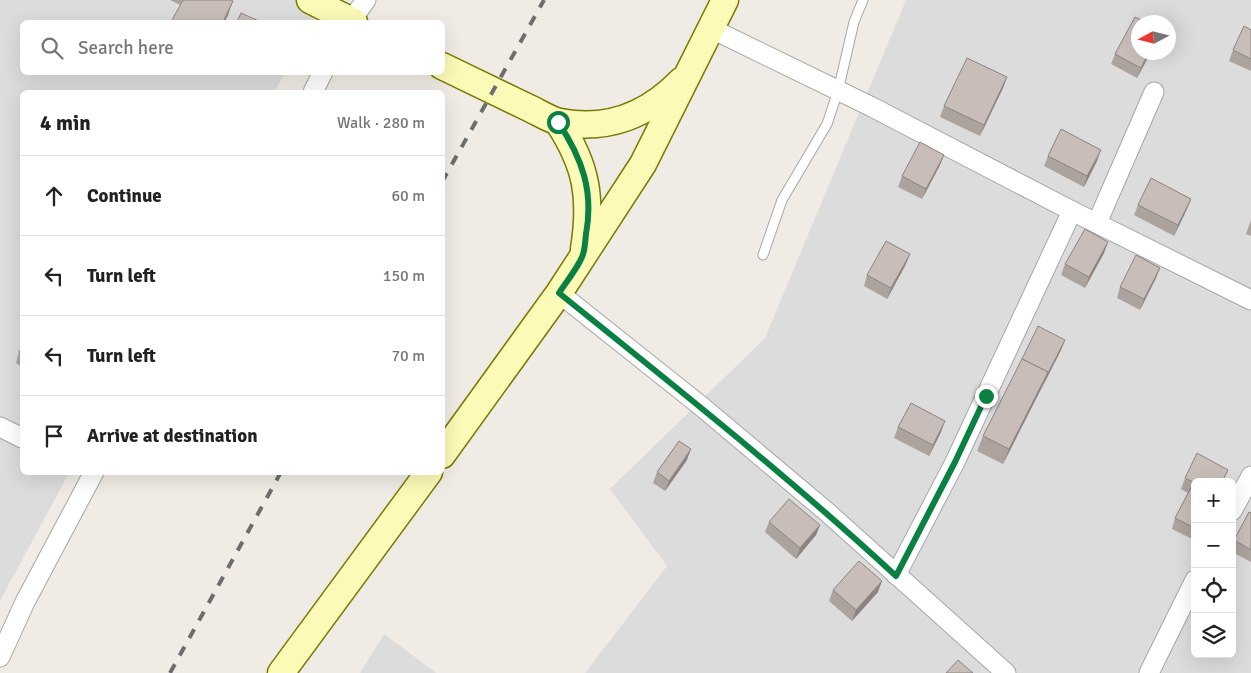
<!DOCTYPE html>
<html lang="en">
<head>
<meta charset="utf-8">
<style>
	body { margin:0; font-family:Signika,sans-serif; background:#f2f2f2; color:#222 }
	.controls { position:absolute; right:15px; bottom:15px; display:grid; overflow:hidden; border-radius:8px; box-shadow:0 5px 20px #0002 }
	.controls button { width:45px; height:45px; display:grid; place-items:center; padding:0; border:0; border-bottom:1px solid #e0e0e0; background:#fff; color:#222; font:25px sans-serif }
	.compass { position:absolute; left:1131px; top:15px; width:45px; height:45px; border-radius:50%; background:#fff; box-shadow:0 5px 20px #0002; rotate:263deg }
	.stop { position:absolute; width:15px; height:15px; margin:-11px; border:4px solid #0b8043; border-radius:50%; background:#fff }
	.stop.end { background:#0b8043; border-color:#fff; box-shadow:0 1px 5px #0008 }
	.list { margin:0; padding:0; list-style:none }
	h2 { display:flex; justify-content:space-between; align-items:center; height:65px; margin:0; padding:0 20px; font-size:21px }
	h2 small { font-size:16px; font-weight:400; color:#767676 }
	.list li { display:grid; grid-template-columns:32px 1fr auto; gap:15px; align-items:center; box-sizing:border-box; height:80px; padding:0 20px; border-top:1px solid #e0e0e0 }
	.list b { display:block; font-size:19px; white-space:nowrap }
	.list em { font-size:16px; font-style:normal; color:#767676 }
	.icon { flex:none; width:28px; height:28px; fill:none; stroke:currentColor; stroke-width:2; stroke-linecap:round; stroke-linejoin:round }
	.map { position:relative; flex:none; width:1251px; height:673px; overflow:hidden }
	.search { position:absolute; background:#fff; box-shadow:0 5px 20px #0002; left:20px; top:20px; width:425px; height:55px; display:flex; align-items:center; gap:12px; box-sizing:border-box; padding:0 18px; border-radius:8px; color:#767676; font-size:19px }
	.panel { position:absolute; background:#fff; box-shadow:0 5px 20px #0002; left:20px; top:90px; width:425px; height:385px; border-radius:8px }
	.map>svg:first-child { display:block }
	.residential { fill:#dddcdc; fill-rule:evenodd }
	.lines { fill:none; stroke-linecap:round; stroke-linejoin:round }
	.lane-casing { stroke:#a6a6a6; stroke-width:11 }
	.street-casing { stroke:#a6a6a6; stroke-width:21 }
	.secondary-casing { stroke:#777b01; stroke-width:29 }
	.lane { stroke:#fff; stroke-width:9 }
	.street { stroke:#fff; stroke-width:19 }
	.secondary { stroke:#fcfab7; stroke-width:26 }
	.rail { stroke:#6d6d6d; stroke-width:4; stroke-dasharray:10 10; stroke-linecap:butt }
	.wall { fill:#aca39e }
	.shaded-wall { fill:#8c8481 }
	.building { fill:#c8bdb8; stroke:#8c8481 }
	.route { stroke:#0b8043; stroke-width:6 }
</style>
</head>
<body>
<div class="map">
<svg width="1251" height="673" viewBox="0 0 1251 673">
	<rect width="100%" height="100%" fill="#f0ece5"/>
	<!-- residential -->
	<g class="residential">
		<path d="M0 0H324L312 22H22V72L285 73 274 92H22V472L69 473 0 601Z"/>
		<path d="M906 0H1251V673H585L667 566 610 489 765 338ZM1138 22H1168V52H1138ZM1195 482H1232V654H1195Z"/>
		<path d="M384 634 436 673H360Z"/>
	</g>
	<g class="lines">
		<!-- lane casing -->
		<g class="lane-casing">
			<path id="lane" d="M763 255 782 200 827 124 838 91 854 22 863 0"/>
		</g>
		<!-- street casing -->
		<g class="street-casing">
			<g id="street">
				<path d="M350 22 366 0"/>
				<path d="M712 29 872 107 1072 211 1251 300"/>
				<path d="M313 92 323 72"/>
				<path d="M1097 223 1154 92"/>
				<path d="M559 293 701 406 827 512 1006 673"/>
				<path d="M0 427 22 438"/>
				<path d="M1232 511 1251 476"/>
				<path d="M896 575 955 462 1072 211"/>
				<path d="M0 657 25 602 94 472"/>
				<path d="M1149 673 1195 580"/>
			</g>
		</g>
		<!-- secondary casing -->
		<g class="secondary-casing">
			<g id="secondary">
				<path d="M310 0 354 22"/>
				<path d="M442 66C471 80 500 94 529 108 538 112 550 120 560 122 607 131 648 115 681 81"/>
				<path d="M558 122C587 166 592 198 584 249"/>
				<path d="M442 455 559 293 643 164 725 0"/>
				<path d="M281 673 429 472"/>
			</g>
		</g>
		<!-- lane -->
		<use href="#lane" class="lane"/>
		<!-- street -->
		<use href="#street" class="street"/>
		<!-- secondary -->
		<use href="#secondary" class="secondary"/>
		<!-- rail -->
		<g class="rail">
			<path d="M442 182 544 0"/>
			<path d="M170 673 281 472"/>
		</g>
	</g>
	<!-- wall -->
	<g class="wall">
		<path d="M170 0H231L228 17 180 5Z"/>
		<path d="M1251 30V71L1229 61 1233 50Z"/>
		<path d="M1138 52H1151L1137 78 1111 64 1115 54Z"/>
		<path d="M1007 77 1003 88 980 136 940 117 944 106Z"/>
		<path d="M944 155 940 165 922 199 898 187 902 176Z"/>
		<path d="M1048 156 1097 161 1084 187 1044 166Z"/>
		<path d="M1191 199 1187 209 1174 236 1134 215 1138 205Z"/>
		<path d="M1251 220V236L1246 234Z"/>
		<path d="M1108 242 1104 253 1085 288 1061 275 1065 264Z"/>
		<path d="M906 264 887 299 864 286 867 275Z"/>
		<path d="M1160 268 1156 278 1140 310 1117 298 1120 287Z"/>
		<path d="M1065 340 1061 350 1003 464 977 451 983 436Z"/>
		<path d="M22 347V367L16 363 19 352Z"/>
		<path d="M898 427 941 432 929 456 894 438Z"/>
		<path d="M687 460 665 491 653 483 657 472Z"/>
		<path d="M1185 478 1195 482V539L1194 540 1172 529 1175 518 1188 493 1181 489Z"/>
		<path d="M1251 513V562L1232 552V544L1234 540Z"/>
		<path d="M769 522 820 525 816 535 796 559 765 532Z"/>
		<path d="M833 590 878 592 852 621 829 601Z"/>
	</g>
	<!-- shaded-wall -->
	<g class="shaded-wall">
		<path d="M233 1 225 22H223Z"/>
		<path d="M1149 52H1151L1137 78 1141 68Z"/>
		<path d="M1007 77 1003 88 980 136 984 125Z"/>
		<path d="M1101 150 1097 161 1084 187 1087 176Z"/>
		<path d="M944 155 940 165 922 199 926 189Z"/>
		<path d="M1191 199 1187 209 1174 236 1178 225Z"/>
		<path d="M1108 242 1104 253 1085 288 1089 277Z"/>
		<path d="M910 254 906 264 887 299 891 288Z"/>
		<path d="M1160 268 1156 278 1140 310 1144 299Z"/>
		<path d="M1065 340 1061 350 1043 386 1047 375Z"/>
		<path d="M1048 372 1042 387 1003 464 1009 449Z"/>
		<path d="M945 421 941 432 929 456 933 445Z"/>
		<path d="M691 449 687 460 665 491 669 481Z"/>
		<path d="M820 525 816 535 796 559 800 548Z"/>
		<path d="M882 581 878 592 852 621 856 610Z"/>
	</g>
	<!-- building -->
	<g class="building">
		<path d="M183 0H231L233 1 223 22H171Z"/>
		<path d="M241 13 261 22H237Z"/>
		<path d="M1135 17 1146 22H1138V52H1149L1141 68 1115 54Z"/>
		<path d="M1244 26 1251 30V59L1233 50Z"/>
		<path d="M967 58 1007 77 984 125 944 106Z"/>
		<path d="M1061 129 1101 150 1087 176 1048 156Z"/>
		<path d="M920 142 944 155 926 189 902 176Z"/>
		<path d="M1151 178 1191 199 1178 225 1138 205Z"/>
		<path d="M1085 229 1108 242 1089 277 1065 264Z"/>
		<path d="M886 241 910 254 891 288 867 275Z"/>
		<path d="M1136 255 1160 268 1144 299 1120 287Z"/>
		<path d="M1038 326 1065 340 1047 375 1048 372 1022 359Z"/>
		<path d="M22 347V354L19 352Z"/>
		<path d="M1022 359 1048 372 1009 449 983 436Z"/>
		<path d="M911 403 945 421 933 445 898 427Z"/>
		<path d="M679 441 691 449 669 481 657 472Z"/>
		<path d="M1197 453 1228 470 1222 482H1195V483L1185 478Z"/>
		<path d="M1193 484 1195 486V528L1175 518Z"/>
		<path d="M789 499 820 525 800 548 769 522Z"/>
		<path d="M1249 512 1251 513V550L1234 540Z"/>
		<path d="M859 561 882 581 856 610 833 590Z"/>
		<path d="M958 660 973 673H946Z"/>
	</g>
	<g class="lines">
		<!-- route -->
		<path class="route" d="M558 122C582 158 594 191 586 234 585 242 585 251 582 257 577 269 566 282 559 293 673 385 788 476 896 576L955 462 986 396"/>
	</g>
</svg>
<div class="controls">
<button>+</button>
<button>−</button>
<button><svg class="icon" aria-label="locate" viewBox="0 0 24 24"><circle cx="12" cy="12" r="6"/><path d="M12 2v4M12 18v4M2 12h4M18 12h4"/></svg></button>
<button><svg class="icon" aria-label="layers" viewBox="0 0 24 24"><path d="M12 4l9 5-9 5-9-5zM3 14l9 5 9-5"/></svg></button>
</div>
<svg class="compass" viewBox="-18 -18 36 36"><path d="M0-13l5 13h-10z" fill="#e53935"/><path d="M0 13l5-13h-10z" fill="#767676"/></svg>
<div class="stop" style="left:558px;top:122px"></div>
<div class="stop end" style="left:986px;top:396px"></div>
<div class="search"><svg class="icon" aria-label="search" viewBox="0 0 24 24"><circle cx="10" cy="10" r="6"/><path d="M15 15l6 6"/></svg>Search here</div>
<section class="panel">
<h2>4 min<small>Walk · 280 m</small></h2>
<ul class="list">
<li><svg class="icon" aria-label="ahead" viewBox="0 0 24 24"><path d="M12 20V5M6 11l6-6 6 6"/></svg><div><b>Continue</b></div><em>60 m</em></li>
<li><svg class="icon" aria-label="left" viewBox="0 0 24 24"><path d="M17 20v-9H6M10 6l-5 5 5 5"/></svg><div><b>Turn left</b></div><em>150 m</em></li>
<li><svg class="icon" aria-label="left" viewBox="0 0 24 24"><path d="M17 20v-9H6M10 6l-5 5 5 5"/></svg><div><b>Turn left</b></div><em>70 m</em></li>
<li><svg class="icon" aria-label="arrive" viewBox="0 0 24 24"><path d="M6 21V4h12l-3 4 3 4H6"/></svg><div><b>Arrive at destination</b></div></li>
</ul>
</section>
</div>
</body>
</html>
